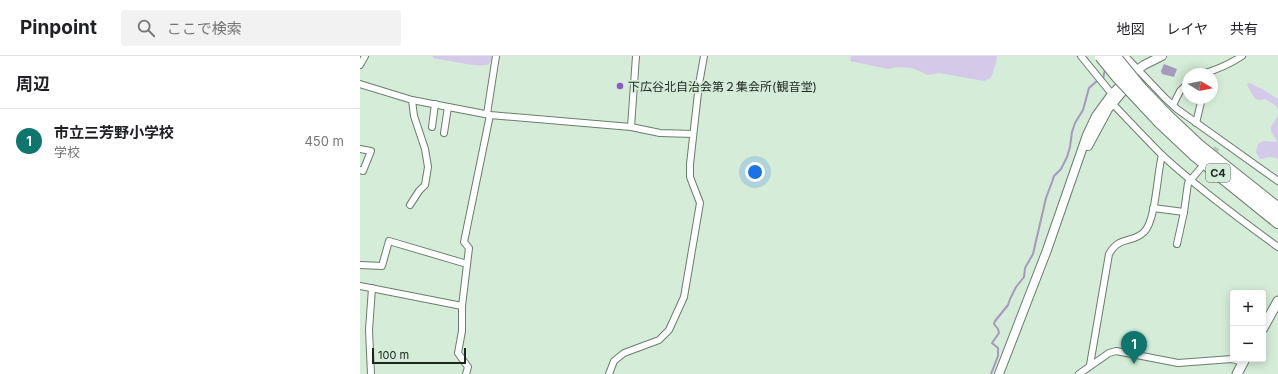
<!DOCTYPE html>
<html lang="ja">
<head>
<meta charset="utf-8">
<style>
	body { margin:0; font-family:Inter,"Noto Sans JP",sans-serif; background:#f2f2f2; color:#202124 }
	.controls { position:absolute; right:12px; bottom:12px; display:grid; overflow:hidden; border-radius:4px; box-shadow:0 2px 10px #0003 }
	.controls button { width:36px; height:36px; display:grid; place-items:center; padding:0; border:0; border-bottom:1px solid #e0e0e0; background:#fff; color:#202124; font:20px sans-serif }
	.compass { position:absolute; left:822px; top:12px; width:36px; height:36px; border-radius:50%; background:#fff; box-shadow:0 2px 10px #0003; rotate:100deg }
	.scale { position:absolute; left:12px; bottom:10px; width:94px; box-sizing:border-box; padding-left:4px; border:2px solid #1d261f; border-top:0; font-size:11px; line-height:14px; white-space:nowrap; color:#1d261f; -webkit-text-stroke:3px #d4ecd8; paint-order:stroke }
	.you { position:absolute; left:395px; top:116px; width:14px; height:14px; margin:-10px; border:3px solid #fff; border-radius:50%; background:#1a73e8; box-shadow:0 0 0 6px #1a73e833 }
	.badge { display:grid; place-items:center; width:26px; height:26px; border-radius:50%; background:#0f766e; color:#fff; font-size:13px; font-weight:700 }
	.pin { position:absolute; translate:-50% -33px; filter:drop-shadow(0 1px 2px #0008) }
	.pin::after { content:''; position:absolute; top:21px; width:14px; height:12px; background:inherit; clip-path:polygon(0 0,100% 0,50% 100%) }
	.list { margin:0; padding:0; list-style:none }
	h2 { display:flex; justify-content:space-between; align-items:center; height:52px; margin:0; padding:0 16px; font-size:17px }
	h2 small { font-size:13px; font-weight:400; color:#757577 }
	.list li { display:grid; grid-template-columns:26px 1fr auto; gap:12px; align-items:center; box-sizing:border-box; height:64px; padding:0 16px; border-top:1px solid #e0e0e0 }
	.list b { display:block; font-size:15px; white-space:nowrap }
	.list p { margin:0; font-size:13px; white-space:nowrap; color:#757577 }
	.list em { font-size:13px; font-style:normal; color:#757577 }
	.icon { flex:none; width:22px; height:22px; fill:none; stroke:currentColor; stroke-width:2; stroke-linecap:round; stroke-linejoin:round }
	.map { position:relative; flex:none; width:918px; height:318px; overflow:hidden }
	header { display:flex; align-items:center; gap:24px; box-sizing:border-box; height:56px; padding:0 20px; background:#fff; border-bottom:1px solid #e0e0e0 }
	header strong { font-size:19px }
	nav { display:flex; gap:22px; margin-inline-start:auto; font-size:14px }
	.search { width:280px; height:36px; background:#f2f2f2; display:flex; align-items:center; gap:10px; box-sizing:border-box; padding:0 14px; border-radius:4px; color:#757577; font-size:15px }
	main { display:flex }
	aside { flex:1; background:#fff }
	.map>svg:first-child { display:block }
	.green { fill:#d4c9e9 }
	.water { fill:#a599bc }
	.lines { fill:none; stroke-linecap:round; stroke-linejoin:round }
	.stream { stroke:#a599bc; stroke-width:2 }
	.minor-tunnel { stroke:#afc4b3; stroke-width:6; stroke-dasharray:6 3; stroke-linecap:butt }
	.minor-casing { stroke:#697e6d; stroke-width:8 }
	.tertiary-casing { stroke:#697e6d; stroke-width:10 }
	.secondary-casing { stroke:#697e6d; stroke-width:11 }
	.motorway-casing { stroke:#697e6d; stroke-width:14 }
	.minor { stroke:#fff; stroke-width:6 }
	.tertiary { stroke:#fff; stroke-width:8 }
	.secondary { stroke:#fff; stroke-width:9 }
	.motorway { stroke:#fff; stroke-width:12 }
	.motorway-bridge-casing { stroke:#697e6d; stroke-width:14; stroke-linecap:butt }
	.motorway-bridge { stroke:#fff; stroke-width:12 }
	.poi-dot { fill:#8a55cd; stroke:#d4ecd8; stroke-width:1.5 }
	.labels { text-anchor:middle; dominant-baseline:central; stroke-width:3.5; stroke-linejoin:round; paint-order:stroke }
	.shield { fill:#d4ecd8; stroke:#546156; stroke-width:1 }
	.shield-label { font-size:11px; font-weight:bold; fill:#1d261f }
	.poi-label { font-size:12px; fill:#1d261f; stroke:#d4ecd8; text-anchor:start }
</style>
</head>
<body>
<header>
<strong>Pinpoint</strong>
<div class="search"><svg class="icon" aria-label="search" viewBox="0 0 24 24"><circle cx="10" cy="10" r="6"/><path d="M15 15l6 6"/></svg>ここで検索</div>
<nav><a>地図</a><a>レイヤ</a><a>共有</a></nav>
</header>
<main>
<aside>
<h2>周辺<small></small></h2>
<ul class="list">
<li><span class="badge">1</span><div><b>市立三芳野小学校</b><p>学校</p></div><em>450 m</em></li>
</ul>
</aside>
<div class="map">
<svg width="918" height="318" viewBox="0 0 918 318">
	<rect width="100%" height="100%" fill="#d4ecd8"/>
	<!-- green -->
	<g class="green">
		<path d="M72 0H132C131 3 131 6 128 8 120 13 87 3 75 3Z"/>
		<path d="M491 0H637L636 7 631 22 624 25 579 17 568 19 552 12 538 11 528 13 490 5Z"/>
		<path d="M890 27 902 33 918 43V53L915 49 905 43 900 44 896 43C893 40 888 32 887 28Z"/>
		<path d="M918 59V105L917 102 909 101 900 103 896 96 898 88 904 85 917 86C916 82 914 81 912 77 908 70 916 65 918 59Z"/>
	</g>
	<!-- water -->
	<path class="water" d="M804 8 817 13 814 21 802 18 801 15Z"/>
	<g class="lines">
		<!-- stream -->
		<path class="stream" d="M631 318 638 300V292L632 287 639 277 638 273 634 268 635 265 648 249 650 243 656 231 664 221 665 212 673 198 686 142 692 126 694 120 701 113 707 101 710 91 712 76 715 67 723 54 729 32 738 24 743 23 745 13"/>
		<!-- minor-tunnel -->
		<path class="minor-tunnel" d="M850 101 857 92"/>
		<!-- minor casing -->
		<g class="minor-casing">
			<g id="minor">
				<path d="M721 0 752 38"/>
				<path d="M765 0 805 42 817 53 918 125"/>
				<path d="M0 9 5 0"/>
				<path d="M842 18C856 14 870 8 882 0"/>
				<path d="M0 28 52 44 130 59 271 71 300 77 333 78"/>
				<path d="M752 47C769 65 786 83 803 100 839 133 878 162 918 191"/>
				<path d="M813 49 820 35 828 27"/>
				<path d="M127 58 136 0"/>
				<path d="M836 67 842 42"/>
				<path d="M72 71 75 48"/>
				<path d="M271 71 276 0"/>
				<path d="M84 77 88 51"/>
				<path d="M0 93 11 95 3 115 0 114"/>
				<path d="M50 149 59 135 65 129 68 111 65 93 54 60 52 44"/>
				<path d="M793 152 824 156"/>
				<path d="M817 188 824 156 828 127 840 113"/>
				<path d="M0 209 22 210 29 185 107 208"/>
				<path d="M0 230 102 250"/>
				<path d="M730 309 749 198C760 179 772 188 784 176 796 165 797 117 802 99"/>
				<path d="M11 318 9 274 12 232"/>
				<path d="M106 318 108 311 98 297 102 275V250L109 192 104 186 130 59"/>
				<path d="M249 318 254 305 264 297 299 284 309 274 324 241 340 147 330 121V108L339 28 344 0"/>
				<path d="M719 318 749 297 756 295 818 307 872 303 883 306"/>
			</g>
		</g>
		<!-- tertiary casing -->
		<g class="tertiary-casing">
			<g id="tertiary">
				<path d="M728 90 748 53 769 28"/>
				<path d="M639 318 687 194 727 79 736 60 752 38 773 17 784 9 802 0"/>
			</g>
		</g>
		<!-- secondary casing -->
		<g class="secondary-casing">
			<g id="secondary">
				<path d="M903 272 918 245"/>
				<path d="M877 318 885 303"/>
			</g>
		</g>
		<!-- motorway casing -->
		<g class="motorway-casing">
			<g id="motorway">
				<path d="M806 59 840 91 918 153"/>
				<path d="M800 66 834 98 918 166"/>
			</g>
		</g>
		<!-- minor -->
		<use href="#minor" class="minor"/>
		<!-- tertiary -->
		<use href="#tertiary" class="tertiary"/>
		<!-- secondary -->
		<use href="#secondary" class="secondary"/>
		<!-- motorway -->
		<use href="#motorway" class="motorway"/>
		<!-- motorway-bridge casing -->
		<g class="motorway-bridge-casing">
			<g id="motorway-bridge">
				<path d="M741 0 758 21 800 66"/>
				<path d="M754 0 781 33 806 59"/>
			</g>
		</g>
		<!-- motorway-bridge -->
		<use href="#motorway-bridge" class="motorway-bridge"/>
	</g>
	<!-- markers -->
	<circle class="poi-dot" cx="260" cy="30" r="4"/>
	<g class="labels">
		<!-- shield labels -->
		<rect class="shield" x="846" y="108" width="24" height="18" rx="3"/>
		<g class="shield-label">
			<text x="858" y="117">C4</text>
		</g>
		<!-- poi labels -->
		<g class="poi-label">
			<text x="268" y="30">下広谷北自治会第２集会所(観音堂)</text>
		</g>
	</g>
</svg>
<div class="controls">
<button>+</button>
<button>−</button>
</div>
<svg class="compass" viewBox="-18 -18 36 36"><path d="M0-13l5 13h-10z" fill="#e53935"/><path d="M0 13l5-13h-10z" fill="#757577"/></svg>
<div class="scale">100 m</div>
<div class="you"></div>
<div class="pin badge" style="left:774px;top:308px">1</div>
</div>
</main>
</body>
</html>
